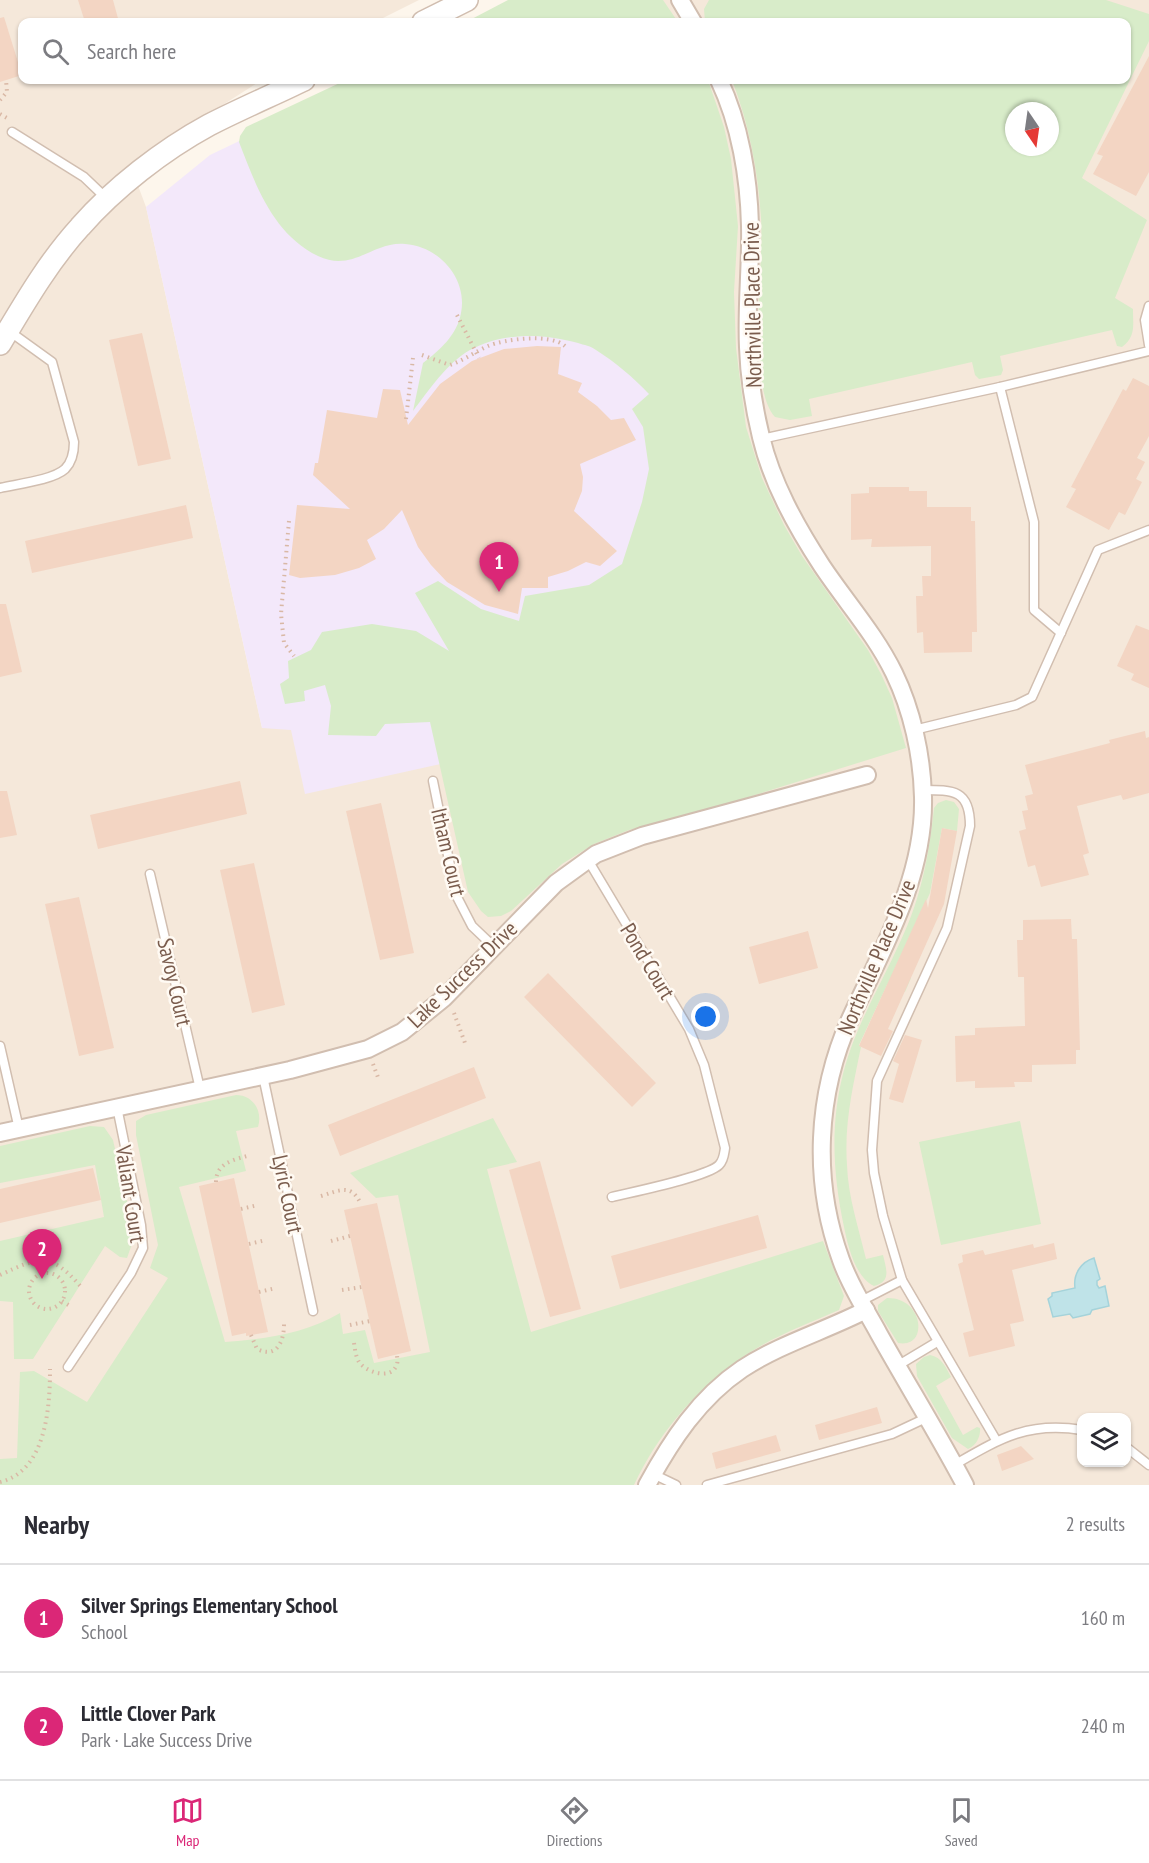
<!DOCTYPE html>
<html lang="en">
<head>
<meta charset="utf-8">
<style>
	body { margin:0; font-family:"PT Sans Narrow",sans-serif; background:#f7f7f7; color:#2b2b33 }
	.controls { position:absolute; right:18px; bottom:18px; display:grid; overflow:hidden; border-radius:12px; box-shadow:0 2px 4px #0004 }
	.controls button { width:54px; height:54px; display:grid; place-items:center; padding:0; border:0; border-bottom:2px solid #e1e1e2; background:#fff; color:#2b2b33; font:30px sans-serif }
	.compass { position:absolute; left:1005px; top:102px; width:54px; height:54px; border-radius:50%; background:#fff; box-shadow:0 2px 4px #0004; rotate:167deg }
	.you { position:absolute; left:706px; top:1017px; width:21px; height:21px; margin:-15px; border:4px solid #fff; border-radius:50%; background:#1a73e8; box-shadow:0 0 0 9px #1a73e833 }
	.badge { display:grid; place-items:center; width:39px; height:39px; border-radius:50%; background:#db2777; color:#fff; font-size:20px; font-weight:700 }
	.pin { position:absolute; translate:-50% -50px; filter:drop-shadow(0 2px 3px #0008) }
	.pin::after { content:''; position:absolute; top:32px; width:21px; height:18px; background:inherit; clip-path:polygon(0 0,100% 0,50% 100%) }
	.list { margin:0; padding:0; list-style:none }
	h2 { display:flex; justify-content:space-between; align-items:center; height:78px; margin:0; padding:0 24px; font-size:26px }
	h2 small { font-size:20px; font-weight:400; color:#7c7c81 }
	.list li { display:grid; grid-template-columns:39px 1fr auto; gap:18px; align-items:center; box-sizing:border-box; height:108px; padding:0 24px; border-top:2px solid #e1e1e2 }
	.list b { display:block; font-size:22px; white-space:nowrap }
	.list p { margin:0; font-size:20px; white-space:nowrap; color:#7c7c81 }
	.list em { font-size:20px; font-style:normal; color:#7c7c81 }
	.icon { flex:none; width:33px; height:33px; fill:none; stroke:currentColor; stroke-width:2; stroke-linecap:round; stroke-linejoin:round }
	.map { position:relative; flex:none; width:1149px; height:1485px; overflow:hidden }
	.search { position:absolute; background:#fff; box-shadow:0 2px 4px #0004; left:18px; right:18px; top:18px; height:66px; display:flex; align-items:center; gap:15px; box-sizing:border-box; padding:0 21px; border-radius:12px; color:#7c7c81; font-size:22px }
	.sheet { height:294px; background:#fff }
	nav { display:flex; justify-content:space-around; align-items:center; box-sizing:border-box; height:84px; border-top:2px solid #e1e1e2; background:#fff; font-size:16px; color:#7c7c81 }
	nav a { display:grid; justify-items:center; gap:3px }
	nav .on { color:#db2777 }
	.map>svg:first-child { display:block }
	.residential { fill:#f5e8da; fill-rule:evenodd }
	.education { fill:#f3e8fa }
	.green { fill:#d8ecc9; fill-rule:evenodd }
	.water { fill:#bfe3e8; stroke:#a5d3da; stroke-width:1.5 }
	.building { fill:#f3d5c3 }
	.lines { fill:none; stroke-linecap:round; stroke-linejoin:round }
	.service-casing { stroke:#d1beb0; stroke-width:11 }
	.minor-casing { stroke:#d1beb0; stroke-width:20 }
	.tertiary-casing { stroke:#d1beb0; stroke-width:24 }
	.path { stroke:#d9b8a5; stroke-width:4; stroke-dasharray:1.5 4.5; stroke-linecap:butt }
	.service { stroke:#fff; stroke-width:8 }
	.minor { stroke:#fff; stroke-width:16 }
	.tertiary { stroke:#fff; stroke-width:21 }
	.labels { text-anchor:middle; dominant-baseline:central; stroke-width:5; stroke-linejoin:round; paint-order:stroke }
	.street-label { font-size:22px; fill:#7a5c4d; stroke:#fffaf3 }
</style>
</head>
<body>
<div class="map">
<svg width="1149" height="1485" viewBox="0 0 1149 1485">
	<rect width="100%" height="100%" fill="#fdf6ec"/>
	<!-- residential -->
	<path class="residential" d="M0 0H419L375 22H22V80H262L130 164 146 207 262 728 677 457 617 80H1126V22H605L600 0H1149V1485H0ZM1014 111H1050V147H1014ZM1082 1418H1126V1462H1082Z"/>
	<!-- education -->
	<path class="education" d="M366 80H617L694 446 863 736 445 763 305 794 291 730 262 728 146 207 210 155Z"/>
	<!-- green -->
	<g class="green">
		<path d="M508 0H663L678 22H466Z"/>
		<path d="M709 0H1106L1149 14V41L1082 178 1147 220 1115 298 1133 309C1133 326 1136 336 1122 347L1117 346 1112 330 1000 356 1003 370 1001 375 979 379 975 375 972 362 809 399 812 416 790 420 775 417C747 387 764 262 761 218 758 171 749 124 732 80H1126V22H705L704 9ZM1014 111H1050V147H1014Z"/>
		<path d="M346 80H708L724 127 731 159 738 226 734 292 736 348 746 427 762 478 784 525 802 556 868 650 881 674 892 698 906 748 713 808 629 830 594 844 562 864 511 911 501 916 488 917 481 911 468 892 430 722 385 724 376 736 328 735 331 706 325 685 304 691 305 701 285 704 280 684 289 678 288 661 311 650 322 632 372 624 416 631 449 651 415 593 438 581 481 609 519 621 525 596 589 585 622 564 642 502 649 469 643 427 632 409 649 394C633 377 615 362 596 350 591 346 584 345 578 343 543 333 503 332 470 350 447 363 429 390 413 411L423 363C440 350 457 335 461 313 468 278 438 246 405 244 373 241 353 273 318 256 273 234 256 186 239 142L240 136 246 127Z"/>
		<path d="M946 800 954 802 959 809 957 831 942 828 930 893 894 970 911 978 905 992 887 985 859 1045 861 1047C853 1086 844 1124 847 1165 848 1197 859 1229 866 1259L883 1255C886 1268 892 1282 874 1286 855 1277 848 1246 844 1227 833 1175 830 1125 843 1074 855 1026 881 985 901 940 921 898 929 855 934 808L938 803Z"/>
		<path d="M236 1095C253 1095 263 1111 258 1127L236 1131 246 1171 179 1187 225 1342C264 1339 305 1334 340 1313L343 1334 365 1330 374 1363 430 1352 398 1195 376 1198 350 1173 493 1118 517 1162 487 1169 531 1332 823 1241 844 1296 839 1310C805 1325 766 1339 736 1362 692 1394 657 1436 634 1485H0V1459L17 1458 20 1372 34 1371 87 1402 168 1278 150 1268 158 1245 136 1135V1121L146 1115Z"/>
		<path d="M1020 1121 1041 1224 941 1245 919 1142Z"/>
		<path d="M90 1126 104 1127 113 1140 133 1228V1241L127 1258 120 1257 105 1246 33 1359H14L13 1302 0 1301V1241L104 1217 95 1165 0 1183V1146Z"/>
		<path d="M887 1298C924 1297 929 1349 898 1343L878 1311V1305Z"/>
		<path d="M930 1355C942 1357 946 1368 951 1377L936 1386 963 1435 977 1427 980 1428C981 1436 976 1446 968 1449L952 1438 917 1376 916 1364 924 1357Z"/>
	</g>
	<!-- water -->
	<path class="water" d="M1094 1258 1100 1279 1097 1281V1285L1099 1288 1105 1286 1109 1306 1092 1310 1090 1314 1073 1318 1070 1314 1053 1317 1048 1299 1052 1296V1293L1075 1288C1073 1274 1081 1262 1094 1258Z"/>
	<!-- building -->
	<g class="building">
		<path d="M78 0H113L119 22H85Z"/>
		<path d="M4 17 22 75 0 82V18Z"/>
		<path d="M1149 56V172L1136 196 1093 174 1103 156 1097 154Z"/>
		<path d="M142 333 171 459 138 466 109 340Z"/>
		<path d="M537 346 561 347 558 374 582 383 578 392 597 406 611 420 624 418 636 440 580 464 583 477 582 491 574 511 617 551 600 566 586 562 568 571 548 577V588H522L518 614 485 605 447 582 431 565 418 547 402 510 384 529 367 540 376 559 359 568 335 575 300 578 289 575 297 505 350 509 313 475 315 463H318L327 410 377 418 383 389 400 390 408 425 440 384 472 361 504 349Z"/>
		<path d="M1133 378 1149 386V436L1137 458 1145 462 1136 479 1142 482 1125 515 1119 512 1109 530 1066 507 1076 489 1071 487 1123 389 1126 391Z"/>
		<path d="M869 487H909V491H927V507H971V521H975L977 632H972V652L924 653 923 632 917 633 916 596H923L922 576H931V546L871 547 872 539 851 540V494L869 493Z"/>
		<path d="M186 505 193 538 32 573 25 541Z"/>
		<path d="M0 604H6L22 672 0 677Z"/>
		<path d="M1136 625 1149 630V688L1131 680 1134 674 1117 666Z"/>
		<path d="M1145 731 1146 738 1149 737V793L1123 800 1121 795 1077 806 1089 853 1083 855 1089 875 1041 887 1035 865 1028 867 1019 831 1026 829 1022 811 1028 810 1025 796 1033 794 1025 765 1110 743 1109 740Z"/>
		<path d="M240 781 247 814 98 849 90 815Z"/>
		<path d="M0 791H7L17 835 0 838Z"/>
		<path d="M381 803 414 953 380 960 346 811Z"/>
		<path d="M942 828 957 831 944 904 888 1029 893 1031 881 1056 859 1046 926 899 928 908Z"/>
		<path d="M254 863 285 1005 252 1013 220 870Z"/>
		<path d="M79 897 114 1048 79 1056 45 904Z"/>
		<path d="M1071 919 1072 939H1077L1080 1050H1076V1064L1032 1065V1082H1014L1015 1087 975 1088V1081L956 1082 955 1036 975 1035V1028L1025 1026 1024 977H1018L1017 940H1023V920Z"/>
		<path d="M808 931 818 968 759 984 749 947Z"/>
		<path d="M548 973 656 1083 632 1107 524 997Z"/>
		<path d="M905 1035 922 1040 903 1103 889 1099 899 1064 893 1061Z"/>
		<path d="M474 1067 486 1098 340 1156 328 1125Z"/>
		<path d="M540 1161 581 1309 550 1317 509 1170Z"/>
		<path d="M93 1168 101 1200 0 1223V1189Z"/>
		<path d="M234 1178 268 1332 246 1336V1333L232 1336 199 1186Z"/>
		<path d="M377 1203 411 1351 378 1359 344 1210Z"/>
		<path d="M758 1215 767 1248 620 1289 611 1256Z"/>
		<path d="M1054 1243 1057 1259 1012 1270 1024 1321 1010 1324 1015 1346 969 1357 963 1333 974 1330 958 1264 963 1262 962 1255 983 1250 985 1255 1033 1244 1034 1248Z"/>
		<path d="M877 1407 882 1423 819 1440 815 1425Z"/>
		<path d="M776 1435 781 1451 716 1469 712 1453Z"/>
		<path d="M1021 1446 1034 1459 1002 1471 997 1455Z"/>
	</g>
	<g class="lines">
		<!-- service casing -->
		<g class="service-casing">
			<g id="service">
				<path d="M12 132 84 177 107 199"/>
				<path d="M1149 306 1145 320 1149 345"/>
				<path d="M1000 387 1034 522V610L1061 633"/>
				<path d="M761 439 1000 387 1149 351"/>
				<path d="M0 488C17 484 53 480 65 469 73 461 74 451 74 442L52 362 9 331"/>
				<path d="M914 730 1016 705 1032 697 1098 550 1149 530"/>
				<path d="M433 781 456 895 472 926 493 946"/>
				<path d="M922 790C954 790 970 790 970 826L947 928 877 1081 872 1150 874 1173 883 1216 902 1280 996 1440"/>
				<path d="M588 860 689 1029 704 1065 725 1148C724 1154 724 1160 719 1165 707 1177 632 1192 612 1197"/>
				<path d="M150 874 200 1089"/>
				<path d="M0 1046 19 1129"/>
				<path d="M263 1076 313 1311"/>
				<path d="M861 1301 902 1280"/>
				<path d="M897 1366 937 1342"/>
				<path d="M68 1367 131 1273 143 1248 141 1225 117 1107"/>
				<path d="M1126 1447 1149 1465"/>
				<path d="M954 1465C999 1439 1028 1421 1082 1430"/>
				<path d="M653 1474 676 1485"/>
				<path d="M707 1485 892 1434 926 1418"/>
			</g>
		</g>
		<!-- minor casing -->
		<g class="minor-casing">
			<g id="minor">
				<path d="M680 0 693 22"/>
				<path d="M719 80C740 124 749 178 750 226 751 267 746 307 748 347 749 377 754 408 761 437 772 483 796 526 822 566 846 602 875 634 894 673 912 710 922 755 923 797 925 876 883 948 851 1017 816 1094 812 1181 841 1260 850 1286 866 1310 879 1334 907 1384 938 1434 965 1485"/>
				<path d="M0 1133 290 1070 368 1049 402 1032 444 998 556 883 596 854 642 836 867 775"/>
				<path d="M647 1485C671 1441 699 1398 742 1369 780 1344 825 1331 866 1310"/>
			</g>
		</g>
		<!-- tertiary casing -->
		<g class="tertiary-casing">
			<g id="tertiary">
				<path d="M423 22 467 0"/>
				<path d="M0 344C24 304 48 262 80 227 114 188 163 150 209 125 240 109 273 95 304 80"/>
			</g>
		</g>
		<!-- path -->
		<g class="path">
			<path d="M0 100 7 92 6 80"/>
			<path d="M0 114 7 118"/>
			<path d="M457 315 479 358"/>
			<path d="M422 355 450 365C464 360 475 352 488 346 505 339 550 333 565 346"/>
			<path d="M406 419 413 358"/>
			<path d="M289 521 281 614 284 643 294 656"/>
			<path d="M454 1013 465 1043"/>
			<path d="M373 1064 379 1080"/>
			<path d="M216 1182C216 1164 232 1160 247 1156"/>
			<path d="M321 1196C338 1191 350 1183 360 1202"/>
			<path d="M241 1209 258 1205"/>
			<path d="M331 1241 350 1236"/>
			<path d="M249 1244 266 1240"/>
			<circle cx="47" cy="1291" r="18"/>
			<path d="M0 1275C41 1256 51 1252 82 1288"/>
			<path d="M342 1290 362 1287"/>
			<path d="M259 1292 276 1288"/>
			<path d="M62 1301 70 1306"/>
			<path d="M350 1325 370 1321"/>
			<path d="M251 1335 257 1349C277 1359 284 1341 284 1324"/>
			<path d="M354 1343C355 1350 356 1357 359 1362 366 1372 392 1381 397 1364 398 1361 397 1358 397 1354"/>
			<path d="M0 1482C46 1471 50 1408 50 1369"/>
		</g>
		<!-- service -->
		<use href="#service" class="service"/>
		<!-- minor -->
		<use href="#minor" class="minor"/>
		<!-- tertiary -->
		<use href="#tertiary" class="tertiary"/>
	</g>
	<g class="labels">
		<!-- street labels -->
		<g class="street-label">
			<text transform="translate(752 305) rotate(-91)">Northville Place Drive</text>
			<text transform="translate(449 852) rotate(77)">Itham Court</text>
			<text transform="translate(876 957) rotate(-67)">Northville Place Drive</text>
			<text transform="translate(648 961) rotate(59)">Pond Court</text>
			<text transform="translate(462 974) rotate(-44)">Lake Success Drive</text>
			<text transform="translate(175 982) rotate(77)">Savoy Court</text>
			<text transform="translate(131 1194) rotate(81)">Valiant Court</text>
			<text transform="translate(288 1194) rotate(78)">Lyric Court</text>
		</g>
	</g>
</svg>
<div class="controls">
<button><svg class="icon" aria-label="layers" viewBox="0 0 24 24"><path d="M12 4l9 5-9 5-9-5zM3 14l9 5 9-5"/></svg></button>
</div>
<svg class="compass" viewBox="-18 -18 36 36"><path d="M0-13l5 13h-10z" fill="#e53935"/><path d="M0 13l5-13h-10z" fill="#7c7c81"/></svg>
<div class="you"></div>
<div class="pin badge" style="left:499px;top:592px">1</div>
<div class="pin badge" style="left:42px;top:1279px">2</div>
<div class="search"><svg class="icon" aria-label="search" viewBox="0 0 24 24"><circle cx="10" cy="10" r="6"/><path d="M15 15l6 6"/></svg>Search here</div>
</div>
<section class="sheet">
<h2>Nearby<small>2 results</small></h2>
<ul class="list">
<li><span class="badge">1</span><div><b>Silver Springs Elementary School</b><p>School</p></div><em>160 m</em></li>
<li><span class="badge">2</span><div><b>Little Clover Park</b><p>Park · Lake Success Drive</p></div><em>240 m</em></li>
</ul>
</section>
<nav>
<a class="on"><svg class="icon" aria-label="map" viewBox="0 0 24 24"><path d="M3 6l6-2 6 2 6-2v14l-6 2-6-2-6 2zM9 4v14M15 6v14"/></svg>Map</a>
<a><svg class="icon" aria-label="directions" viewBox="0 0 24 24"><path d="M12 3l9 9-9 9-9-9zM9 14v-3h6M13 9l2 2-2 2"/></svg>Directions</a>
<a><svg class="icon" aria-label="saved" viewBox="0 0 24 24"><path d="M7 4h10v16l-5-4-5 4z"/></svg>Saved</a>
</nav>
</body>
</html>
